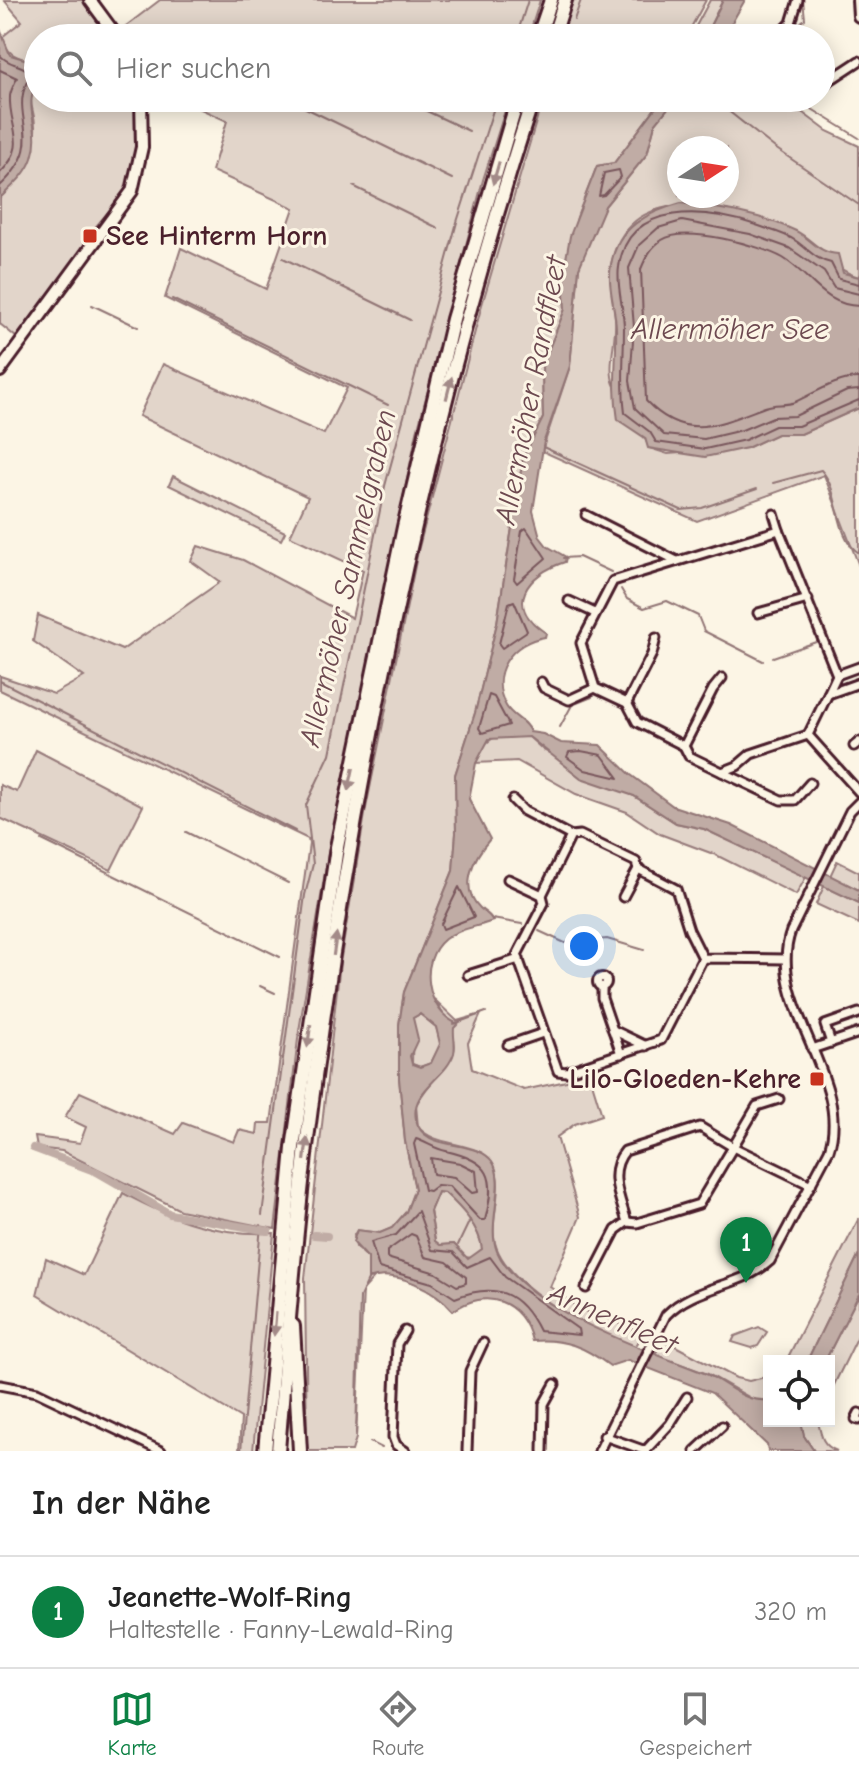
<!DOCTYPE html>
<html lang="de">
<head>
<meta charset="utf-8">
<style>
	body { margin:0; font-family:"Comic Neue",sans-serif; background:#f6f6f6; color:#222 }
	.controls { position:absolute; right:24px; bottom:24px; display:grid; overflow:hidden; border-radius:0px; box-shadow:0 4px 20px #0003 }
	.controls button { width:72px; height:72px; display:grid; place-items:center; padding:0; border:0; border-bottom:2px solid #e0e0e0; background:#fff; color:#222; font:40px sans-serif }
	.compass { position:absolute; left:667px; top:136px; width:72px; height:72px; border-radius:50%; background:#fff; box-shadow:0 4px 20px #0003; rotate:78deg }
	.you { position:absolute; left:584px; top:946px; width:28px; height:28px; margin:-20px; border:6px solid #fff; border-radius:50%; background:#1a73e8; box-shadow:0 0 0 12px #1a73e833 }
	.badge { display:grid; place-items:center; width:52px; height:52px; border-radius:50%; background:#0b8043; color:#fff; font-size:26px; font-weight:700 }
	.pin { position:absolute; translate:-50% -66px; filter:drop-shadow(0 2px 4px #0008) }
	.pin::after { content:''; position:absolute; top:42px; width:28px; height:24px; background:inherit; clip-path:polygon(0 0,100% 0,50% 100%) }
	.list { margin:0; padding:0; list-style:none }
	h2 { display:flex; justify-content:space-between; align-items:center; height:104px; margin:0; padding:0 32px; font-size:34px }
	h2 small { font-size:26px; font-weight:400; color:#767676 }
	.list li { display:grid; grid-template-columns:52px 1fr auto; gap:24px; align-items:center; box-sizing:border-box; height:112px; padding:0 32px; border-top:2px solid #e0e0e0 }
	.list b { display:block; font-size:30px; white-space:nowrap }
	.list p { margin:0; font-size:26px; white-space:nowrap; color:#767676 }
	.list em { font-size:26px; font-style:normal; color:#767676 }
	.icon { flex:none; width:44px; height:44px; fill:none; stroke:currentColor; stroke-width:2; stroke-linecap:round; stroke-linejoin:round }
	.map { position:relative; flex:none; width:859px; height:1451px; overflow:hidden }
	.search { position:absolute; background:#fff; box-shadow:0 4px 20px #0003; left:24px; right:24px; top:24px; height:88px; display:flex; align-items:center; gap:20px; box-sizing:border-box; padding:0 28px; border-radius:44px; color:#767676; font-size:30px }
	.sheet { height:216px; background:#fff }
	nav { display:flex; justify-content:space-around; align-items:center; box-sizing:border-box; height:112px; border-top:2px solid #e0e0e0; background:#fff; font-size:22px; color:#767676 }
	nav a { display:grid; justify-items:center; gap:4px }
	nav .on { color:#0b8043 }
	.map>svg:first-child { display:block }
	.green { fill:#e2d5ca; stroke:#967a7a; stroke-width:2; fill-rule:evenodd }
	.water { fill:#c0aca5; stroke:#917474; stroke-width:2; fill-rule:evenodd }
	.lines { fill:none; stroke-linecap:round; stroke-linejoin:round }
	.shore { stroke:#79575c; stroke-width:2 }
	.stream { stroke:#917474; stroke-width:2 }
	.canal { stroke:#c0aca5; stroke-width:8 }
	.street-casing { stroke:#4a1f2b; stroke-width:13 }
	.secondary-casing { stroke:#4a1f2b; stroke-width:16 }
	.highway-casing { stroke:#4a1f2b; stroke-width:18 }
	.street { stroke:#fcf5e5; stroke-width:7 }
	.secondary { stroke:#fcf5e5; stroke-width:10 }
	.highway { stroke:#fcf5e5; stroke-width:12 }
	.oneway { fill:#a38a88 }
	.poi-dot { fill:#c8321e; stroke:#fcf5e5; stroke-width:3 }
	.labels { text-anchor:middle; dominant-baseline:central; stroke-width:6; stroke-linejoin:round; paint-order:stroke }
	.poi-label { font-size:28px; font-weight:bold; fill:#4a1f2b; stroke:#fcf5e5; text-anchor:start }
	.water-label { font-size:30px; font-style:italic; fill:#6d4950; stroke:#fcf5e5 }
</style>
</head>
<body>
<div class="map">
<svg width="859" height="1451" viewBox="0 0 859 1451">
	<rect width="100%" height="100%" fill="#fcf5e5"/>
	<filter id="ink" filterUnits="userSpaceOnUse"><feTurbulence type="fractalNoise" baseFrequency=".0125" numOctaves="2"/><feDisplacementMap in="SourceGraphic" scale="16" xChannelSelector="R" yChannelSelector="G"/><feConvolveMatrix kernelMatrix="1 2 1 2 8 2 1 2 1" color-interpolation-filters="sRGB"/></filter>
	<g filter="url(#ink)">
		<!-- green -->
		<g class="green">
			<path d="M4 0H85L114 38H38V98H138L139 147 128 189 91 232 78 255 16 337 0 324V198C18 181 33 158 35 132 37 106 23 108 38 78L31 61C14 56 8 55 2 37L22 21Z"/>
			<path d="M160 0H540L528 38H121L118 32Z"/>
			<path d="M573 0H706L688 33 696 26 710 0H723L704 38H599L564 25Z"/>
			<path d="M177 98H509L483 180 417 432 328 854 299 1031 275 1229 180 1210 62 1151 37 1148 35 1137 80 1143 86 1127 65 1117 80 1092 175 1134 183 1123 234 1142 239 1130 257 1134 258 1123H271L309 844 308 839 0 690V676L54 694 84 677 33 641 38 615 122 650 220 582 191 561 198 546 243 560 352 618 363 570 290 536 308 497 139 416 163 364 324 434 347 388 165 298 181 248 266 289 294 208 212 171 227 121Z"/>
			<path d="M543 98H663L614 163 597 166 577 217 563 276 565 309 542 366 543 418 523 458 497 623 475 713 455 775 456 833 453 871 404 992 399 1025V1078L405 1141 415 1188 406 1212 392 1228 380 1233 357 1230 354 1235 356 1247 368 1258 369 1278 376 1276 363 1290 356 1438 352 1451H307L305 1278 340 963 366 808 418 551 481 308Z"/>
			<path d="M674 98H783L827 131 859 146V277C829 269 814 238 785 227 728 207 629 178 611 264 608 279 614 302 615 318 617 338 607 367 614 384 622 407 641 425 649 448L668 454 747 448 777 434H801L859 408V566L824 475 697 521 542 451 570 366 579 268 589 236 605 206 647 154 655 124ZM679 148H727V196H679Z"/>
			<path d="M173 476 285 532 281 540 169 485Z"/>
			<path d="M496 736 529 737 543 750 634 796 676 823 704 829 806 877 796 895 716 855 660 834 627 812 576 794 517 761 476 763 485 744Z"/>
			<path d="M36 750 143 806 111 870 0 818V785L17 792Z"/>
			<path d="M837 861 859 872V890L830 876Z"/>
			<path d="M824 886 859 903V924L816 904Z"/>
			<path d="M434 999 457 1021 481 1014 468 1043 472 1069 524 1090 590 1076 602 1115 575 1124 557 1137 580 1217 550 1287 580 1309 644 1333 635 1347C595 1334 499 1283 494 1237 491 1215 505 1184 493 1164 479 1139 436 1149 418 1127L416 1105C446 1052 476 1064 434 999Z"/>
			<path d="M420 1014 436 1027 441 1044 431 1063 420 1067 412 1064 413 1018Z"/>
			<path d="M438 1192 445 1193C461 1207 480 1227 482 1249L472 1258 465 1257 454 1244 440 1245 435 1241 430 1211Z"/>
			<path d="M123 1193C173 1220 218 1236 274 1233L253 1451H239L241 1418 37 1295 46 1258 84 1275Z"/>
			<path d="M859 1218V1254L807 1361H786Z"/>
			<path d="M859 1294V1334L829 1395V1361H825Z"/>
			<path d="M759 1327 767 1332 758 1346 752 1348 732 1342 735 1336Z"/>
			<path d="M662 1339 736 1378 749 1381 769 1376V1400L756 1401 708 1374 655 1355Z"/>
			<path d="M801 1421H818C821 1436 822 1445 837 1451H814L804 1436Z"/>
		</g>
		<!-- water -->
		<g class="water">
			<path d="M723 0H745L723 38H704Z"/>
			<path d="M0 29 10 55 31 61 38 78C21 111 43 126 32 158 27 174 12 186 0 198Z"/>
			<path d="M663 98 674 101 655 124 647 154 605 206 579 268 570 366 544 441 533 511 540 537 547 546 566 557 565 562C527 574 503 606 546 633L545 637C512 642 488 673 506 706 512 717 527 721 530 732L543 734 561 743 600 745 631 775 673 806 731 825 859 890V903L704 829 676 823 634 796 581 778 529 737 489 739 476 763 469 799 490 839C474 857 458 887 480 908 486 914 490 914 493 921 477 927 458 929 445 939 418 961 426 1011 458 1024L454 1028C453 1036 456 1045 454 1053 447 1077 410 1091 416 1119 422 1153 475 1138 492 1161 507 1182 486 1225 497 1251 521 1308 649 1351 704 1373 727 1382 742 1403 769 1400V1421H801L804 1436 814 1451H768L767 1445 712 1393 628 1360 610 1366C585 1347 564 1338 532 1341 523 1301 486 1287 453 1311 436 1290 396 1269 368 1279V1258L353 1242 357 1230 380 1233 392 1228 406 1212 415 1189 405 1141 399 1078V1025L404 992 453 871 456 833 455 775 475 713 497 623 523 458 543 418 542 366 565 309 563 276 570 236 597 166 614 163ZM420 1014 436 1027 440 1044 431 1063 420 1067 412 1064 410 1056 418 1039 413 1018ZM438 1192 445 1193C460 1207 480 1227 482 1249L468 1259 454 1244 440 1245 435 1241 430 1211Z"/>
			<path d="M681 203C719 208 761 214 796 231 813 240 818 253 838 254L843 273 859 277V408L801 434H777L747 448 705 457 648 448 645 438 618 420C612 383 617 362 616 327 615 307 607 284 611 265 617 227 648 212 681 203Z"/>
			<path d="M859 1254V1294L825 1361H807Z"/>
		</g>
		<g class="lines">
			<!-- shore -->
			<g class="shore">
				<path d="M0 55C8 66 23 63 31 74 4 118 52 137 0 186"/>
				<path d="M0 70 17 78C15 83 11 89 10 96 8 127 30 144 0 173"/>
				<path d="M619 170 621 177 604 195 599 196 604 173Z"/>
				<path d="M859 284 839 279 831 263C816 260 809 250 796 241 785 233 769 230 756 225 710 210 628 198 619 267 616 286 624 308 624 328 624 358 621 384 625 413L650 432 656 442 705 449 745 440 775 426H798L859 400"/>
				<path d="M859 294 834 288 824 272 789 248 750 234 682 221 658 228 639 245 629 268 634 327 630 381 635 408 664 435 704 439 742 430 773 417 795 416 847 391 859 390"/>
				<path d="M859 306C823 305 811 275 783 258 760 245 685 225 662 240 651 247 646 257 641 269L646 401C685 442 717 425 765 407 775 403 786 406 795 402 815 393 837 378 859 378"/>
				<path d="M526 528 546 558 517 583 514 579 522 531Z"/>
				<path d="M514 601 527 631 502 648 499 644 509 603Z"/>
				<path d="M489 695 494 697 509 725 482 733 479 728Z"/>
				<path d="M581 751 602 755 619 778 585 770 567 757 569 752Z"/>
				<path d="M459 887 474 917 443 929 441 924Z"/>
				<path d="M416 1139C426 1142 435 1149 446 1151 490 1161 497 1176 485 1220H480L449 1186 437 1185 429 1191 424 1190 414 1144Z"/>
				<path d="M431 1158 460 1163 476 1171 478 1192 472 1193 454 1177 433 1174Z"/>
				<path d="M418 1211 432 1250 453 1252 467 1267 490 1257 505 1277 578 1329 579 1335 539 1331C520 1292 496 1282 455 1298L432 1283 379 1268 371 1242 396 1235Z"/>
				<path d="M411 1234 416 1236 425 1257 447 1262 466 1277V1283L457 1286 436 1273 387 1258V1251Z"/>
			</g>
			<!-- stream -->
			<g class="stream">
				<path d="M574 20 581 0"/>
				<path d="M801 22 805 19 803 0"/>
				<path d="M787 36 797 26"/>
				<path d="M516 38 528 0"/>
				<path d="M285 98 452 179"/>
				<path d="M399 98 469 131"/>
				<path d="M712 98 775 148 859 205"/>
				<path d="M794 98 859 138"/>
				<path d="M353 186 438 228"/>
				<path d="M283 258 410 320"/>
				<path d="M172 299 388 405"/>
				<path d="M92 305 138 327"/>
				<path d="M543 447 681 510 702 508 757 489"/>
				<path d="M773 483 821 470C841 491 834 537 859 553"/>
				<path d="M563 558 579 557 611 572"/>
				<path d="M621 589 627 599 644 608 667 601 698 616 704 631 763 661"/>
				<path d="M773 657 816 642"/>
				<path d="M0 681 295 831"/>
				<path d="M560 727 572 705 592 697"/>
				<path d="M186 832 288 883"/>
				<path d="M42 840 280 957"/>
				<path d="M492 919 522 924"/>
				<path d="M539 931 565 943 607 939 644 950"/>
				<path d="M260 986 275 993"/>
				<path d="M454 1024 486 1012"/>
				<path d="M262 1215 305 895 313 864 306 805 330 754 385 486 457 222 497 98"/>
				<path d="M458 1245 470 1220"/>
				<path d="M356 1434 360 1297 369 1278"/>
				<path d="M370 1442 382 1448"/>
				<path d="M241 1451 261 1225"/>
			</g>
			<!-- canal -->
			<g class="canal">
				<path d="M33 1148 97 1172 170 1214 268 1231"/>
				<path d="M314 1235 327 1236"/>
			</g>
			<!-- street casing -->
			<g class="street-casing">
				<g id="street">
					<path d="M776 38 791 23 798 0"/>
					<path d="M821 86 859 61"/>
					<path d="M774 514 779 530"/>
					<path d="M586 515 677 561"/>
					<path d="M569 601 595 613"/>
					<path d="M758 613 808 599"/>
					<path d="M837 675 859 667"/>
					<path d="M541 682 544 688 569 700 595 688"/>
					<path d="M859 683 828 694 837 675 779 530 613 581 581 643 595 688 627 703 637 722 684 746 689 756 722 772 737 766 751 754 808 735 859 792"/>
					<path d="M627 703 652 654 656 638"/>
					<path d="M808 735 828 694"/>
					<path d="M684 746 713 689 722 678"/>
					<path d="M854 746 859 742"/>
					<path d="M722 772 781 800H795L810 783"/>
					<path d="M513 800 524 811 571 836"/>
					<path d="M508 879 542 895"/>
					<path d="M623 897 638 869"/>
					<path d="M703 958 689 930 676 889 638 869 636 862 580 835 571 836 542 895 544 903 517 955 558 1071 566 1072 661 1040 703 958 785 959"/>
					<path d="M468 975 519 959"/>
					<circle cx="602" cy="982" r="4.5"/>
					<path d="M602 987V998L621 1054"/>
					<path d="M613 1030 646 1046"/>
					<path d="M831 1043 825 1025 859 1013"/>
					<path d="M508 1045 543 1033"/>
					<path d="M812 1049 859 1033"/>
					<path d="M627 1222C620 1198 607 1172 625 1151L700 1127 733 1147 757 1106 779 1099"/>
					<path d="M586 1288 616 1230 627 1222 637 1223 699 1204 733 1147 811 1185"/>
					<path d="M405 1331 397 1344 393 1437 396 1445 405 1451"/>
					<path d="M0 1385 37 1392 161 1451"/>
					<path d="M859 1413 856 1419 859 1420"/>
					<path d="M604 1436 646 1451"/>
					<path d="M646 1450 670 1424 687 1397"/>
					<path d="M467 1451 470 1371 483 1343"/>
					<path d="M543 1451 544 1404 555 1384"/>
					<path d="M599 1451 666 1315C695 1285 740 1288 770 1261L829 1150C853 1078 765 1003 791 931L850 811 859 802"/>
					<path d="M695 1451 722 1426"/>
				</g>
			</g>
			<!-- secondary casing -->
			<g class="secondary-casing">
				<g id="secondary">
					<path d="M90 0 118 38"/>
					<path d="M858 0 859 16"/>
					<path d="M0 371 132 191 142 147 141 98"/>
				</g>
			</g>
			<!-- highway casing -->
			<g class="highway-casing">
				<g id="highway">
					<path d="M538 38 551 0"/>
					<path d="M553 38 565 0"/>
					<path d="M293 1326 300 1451"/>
					<path d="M265 1451 293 1148 337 847 404 527 453 319 518 98"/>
					<path d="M278 1451C286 1350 294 1248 306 1147 350 792 423 438 533 98"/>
				</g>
			</g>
			<!-- street -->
			<use href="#street" class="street"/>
			<!-- secondary -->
			<use href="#secondary" class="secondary"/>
			<!-- highway -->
			<use href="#highway" class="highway"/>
		</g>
		<!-- one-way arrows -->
		<defs><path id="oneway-solid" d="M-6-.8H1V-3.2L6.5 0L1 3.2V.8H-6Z" transform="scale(2)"/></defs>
		<g class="oneway">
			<use href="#oneway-solid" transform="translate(496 173) rotate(106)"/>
			<use href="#oneway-solid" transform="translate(449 388) rotate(-76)"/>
			<use href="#oneway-solid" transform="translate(351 779) rotate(102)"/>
			<use href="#oneway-solid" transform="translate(335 944) rotate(-82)"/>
			<use href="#oneway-solid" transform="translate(309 1036) rotate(98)"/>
			<use href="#oneway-solid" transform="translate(306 1149) rotate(-83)"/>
			<use href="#oneway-solid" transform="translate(275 1324) rotate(95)"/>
		</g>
	</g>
	<!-- markers -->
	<g class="poi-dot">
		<rect x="82" y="228" width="16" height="16" rx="4"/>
		<rect x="809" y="1071" width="16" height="16" rx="4"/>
	</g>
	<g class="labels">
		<!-- poi labels -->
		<g class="poi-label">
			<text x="106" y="236">See Hinterm Horn</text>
			<text x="801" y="1079" text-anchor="end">Lilo-Gloeden-Kehre</text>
		</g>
		<!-- water labels -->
		<g class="water-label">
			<text x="730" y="329">Allermöher See</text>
			<text transform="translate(531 390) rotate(-79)">Allermöher Randfleet</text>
			<text transform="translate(348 578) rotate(-77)">Allermöher Sammelgraben</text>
			<text transform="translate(613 1319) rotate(24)">Annenfleet</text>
		</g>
	</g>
</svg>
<div class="controls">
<button><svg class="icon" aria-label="locate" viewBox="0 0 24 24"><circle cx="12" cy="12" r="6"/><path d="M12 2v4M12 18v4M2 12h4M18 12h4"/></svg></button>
</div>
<svg class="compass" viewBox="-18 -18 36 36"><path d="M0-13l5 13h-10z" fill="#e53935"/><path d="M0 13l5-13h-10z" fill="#767676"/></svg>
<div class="you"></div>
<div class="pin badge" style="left:746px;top:1283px">1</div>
<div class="search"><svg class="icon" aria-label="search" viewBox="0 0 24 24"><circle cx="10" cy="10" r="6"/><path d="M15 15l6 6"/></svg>Hier suchen</div>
</div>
<section class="sheet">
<h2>In der Nähe<small></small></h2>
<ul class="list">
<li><span class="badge">1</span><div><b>Jeanette-Wolf-Ring</b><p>Haltestelle · Fanny-Lewald-Ring</p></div><em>320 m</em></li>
</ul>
</section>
<nav>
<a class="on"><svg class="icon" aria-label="map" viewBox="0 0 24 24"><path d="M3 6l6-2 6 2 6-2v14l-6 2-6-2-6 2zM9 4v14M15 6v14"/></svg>Karte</a>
<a><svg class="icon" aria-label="directions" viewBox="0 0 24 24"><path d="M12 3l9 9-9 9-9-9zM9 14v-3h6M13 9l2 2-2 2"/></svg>Route</a>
<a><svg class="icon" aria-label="saved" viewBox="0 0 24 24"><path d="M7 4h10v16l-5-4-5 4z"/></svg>Gespeichert</a>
</nav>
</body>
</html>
